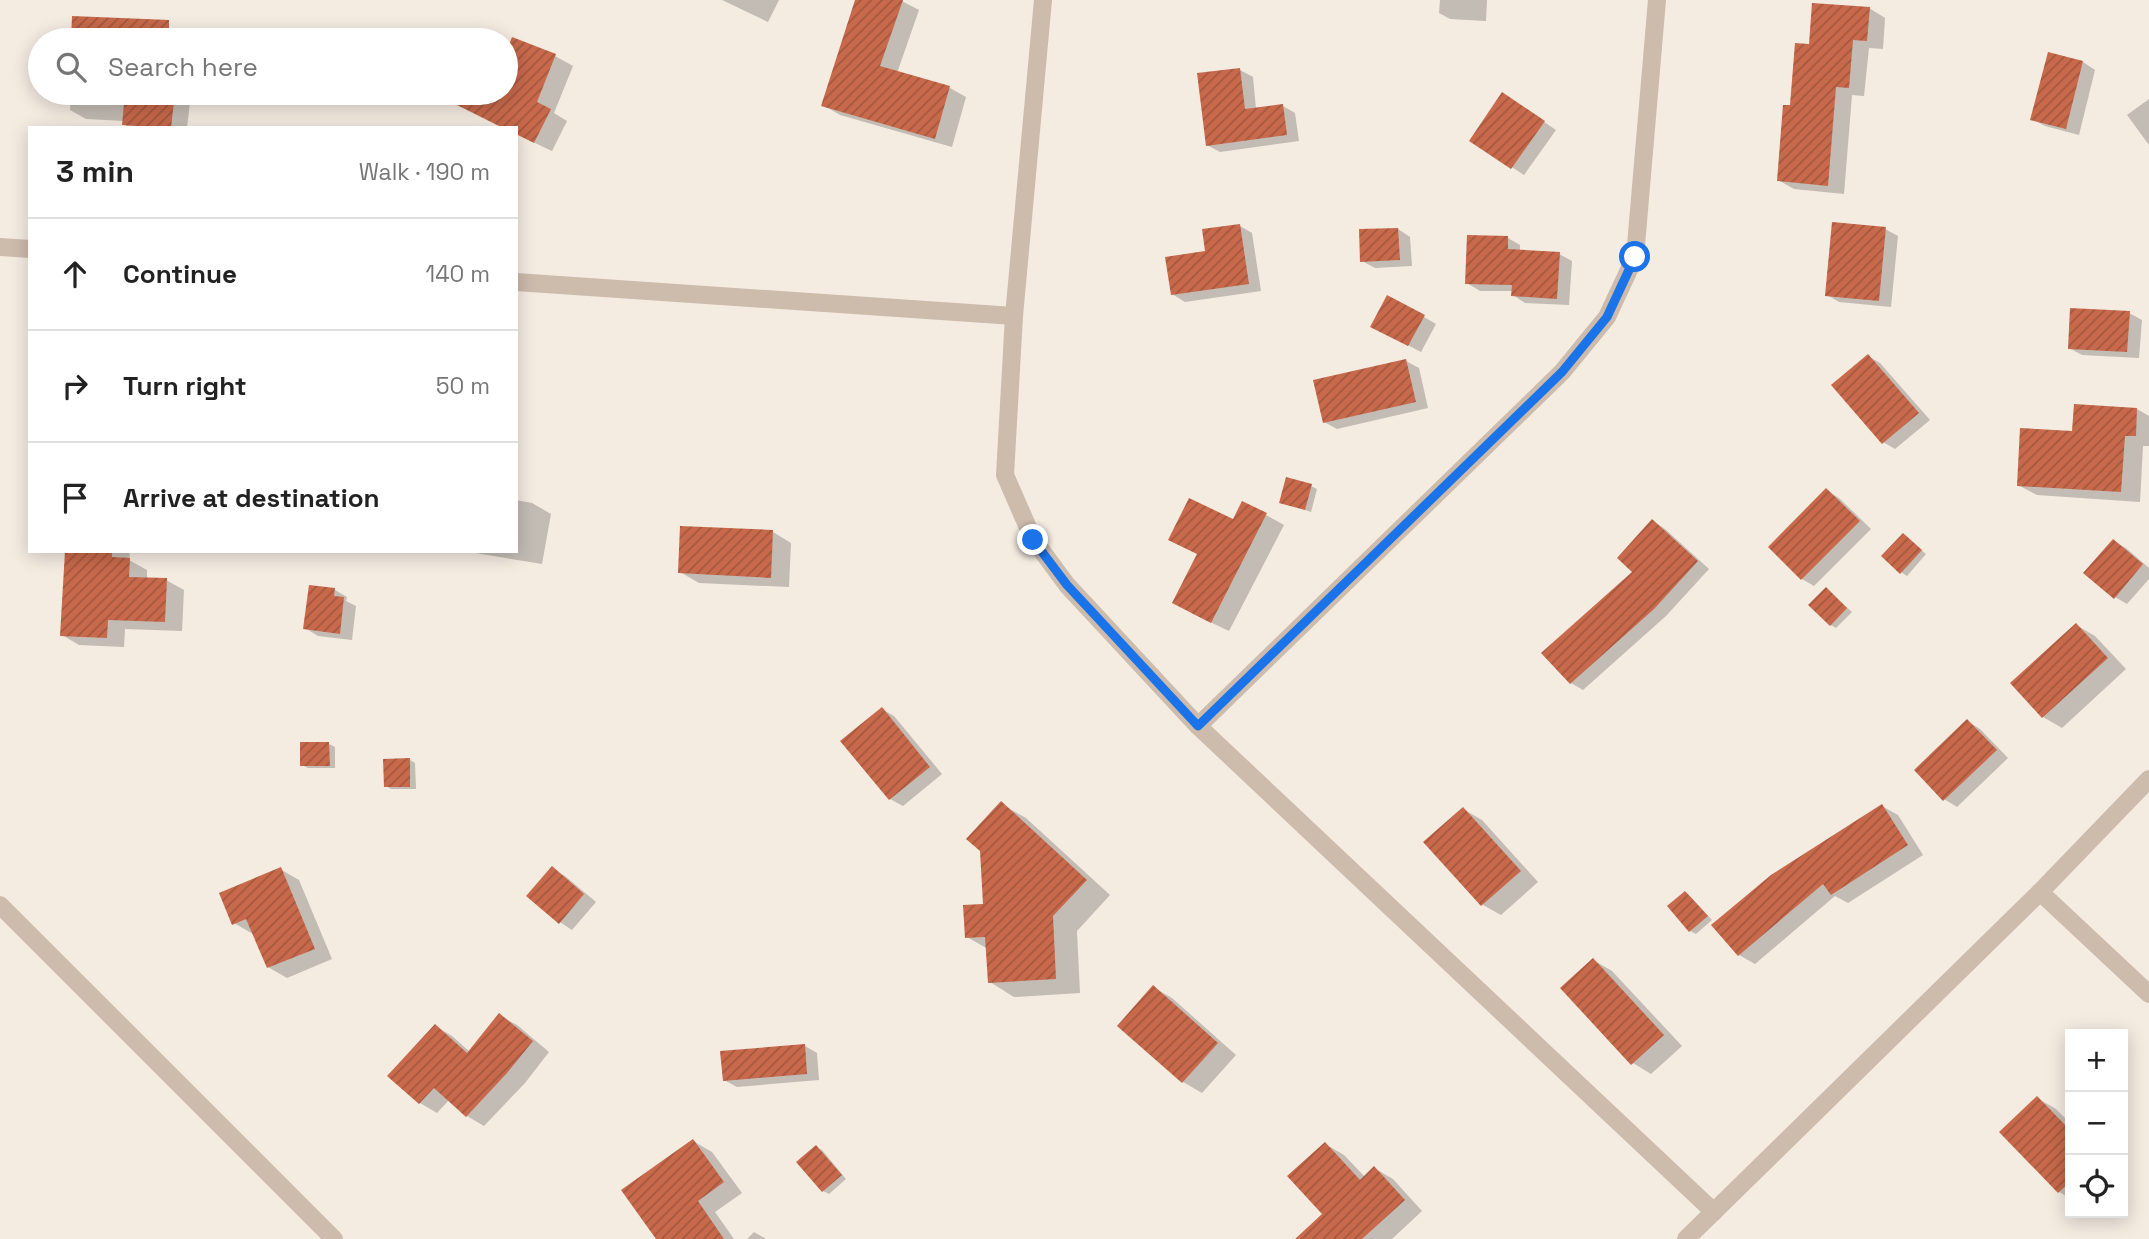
<!DOCTYPE html>
<html lang="en">
<head>
<meta charset="utf-8">
<style>
	body { margin:0; font-family:"Space Grotesk",sans-serif; background:#f6f6f6; color:#222 }
	.controls { position:absolute; right:21px; bottom:21px; display:grid; overflow:hidden; border-radius:0px; box-shadow:0 4px 18px #0003 }
	.controls button { width:63px; height:63px; display:grid; place-items:center; padding:0; border:0; border-bottom:2px solid #e0e0e0; background:#fff; color:#222; font:35px sans-serif }
	.stop { position:absolute; width:21px; height:21px; margin:-16px; border:5px solid #1a73e8; border-radius:50%; background:#fff }
	.stop.end { background:#1a73e8; border-color:#fff; box-shadow:0 2px 7px #0008 }
	.list { margin:0; padding:0; list-style:none }
	h2 { display:flex; justify-content:space-between; align-items:center; height:91px; margin:0; padding:0 28px; font-size:30px }
	h2 small { font-size:23px; font-weight:400; color:#767676 }
	.list li { display:grid; grid-template-columns:46px 1fr auto; gap:21px; align-items:center; box-sizing:border-box; height:112px; padding:0 28px; border-top:2px solid #e0e0e0 }
	.list b { display:block; font-size:26px; white-space:nowrap }
	.list em { font-size:23px; font-style:normal; color:#767676 }
	.icon { flex:none; width:38px; height:38px; fill:none; stroke:currentColor; stroke-width:2; stroke-linecap:round; stroke-linejoin:round }
	.map { position:relative; flex:none; width:2149px; height:1239px; overflow:hidden }
	.search { position:absolute; background:#fff; box-shadow:0 4px 18px #0003; left:28px; top:28px; width:490px; height:77px; display:flex; align-items:center; gap:18px; box-sizing:border-box; padding:0 24px; border-radius:38px; color:#767676; font-size:26px }
	.panel { position:absolute; background:#fff; box-shadow:0 4px 18px #0003; left:28px; top:126px; width:490px; height:427px; border-radius:0px }
	.map>svg:first-child { display:block }
	.shadow { fill:#0003 }
	.building { fill:url(#building-hatch) }
	.lines { fill:none; stroke-linecap:round; stroke-linejoin:round }
	.minor { stroke:#cdbbac; stroke-width:18 }
	.route { stroke:#1a73e8; stroke-width:9 }
</style>
</head>
<body>
<div class="map">
<svg width="2149" height="1239" viewBox="0 0 2149 1239">
	<defs>
		<pattern id="building-hatch" width="6" height="6" patternUnits="userSpaceOnUse" patternTransform="scale(1.75)"><rect width="6" height="6" fill="#c8694b"/><path d="M-1 1l2-2M0 6l6-6M5 7l2-2" fill="none" stroke="#a4573f"/></pattern>
	</defs>
	<rect width="100%" height="100%" fill="#f4ebe1"/>
	<!-- shadow -->
	<g class="shadow">
		<path d="M722 0H779L768 22Z"/>
		<path d="M857 0H900L919 10 897 73 950 88 966 97 952 147 840 115 823 105Z"/>
		<path d="M1440 0H1487L1486 21 1450 19 1439 13Z"/>
		<path d="M1869 8 1885 18 1883 49 1869 48 1864 96 1852 95 1844 194 1794 189 1778 180 1792 107 1811 46Z"/>
		<path d="M513 39 555 56 573 66 554 113 567 121 552 151 516 134V128L449 100 436 93H506V57Z"/>
		<path d="M2049 54 2083 62 2095 70 2079 135 2045 126 2032 119Z"/>
		<path d="M1240 70 1253 77 1256 109 1283 106 1295 113 1299 141 1220 152 1207 145Z"/>
		<path d="M71 93H191L187 128H130L124 124V121L86 119 70 110Z"/>
		<path d="M2149 99V145L2127 115Z"/>
		<path d="M1515 102 1556 130 1524 175 1471 140Z"/>
		<path d="M1240 226 1252 233 1261 291 1185 302 1172 294 1207 252Z"/>
		<path d="M1398 229 1410 237 1412 266 1375 268 1362 261Z"/>
		<path d="M1885 229 1898 236 1891 307 1839 302 1827 295Z"/>
		<path d="M1508 238 1520 245V252L1559 254 1572 261 1569 305 1525 303 1513 295V291H1480L1467 283Z"/>
		<path d="M2129 313 2142 320 2139 358 2082 355 2069 348Z"/>
		<path d="M1424 317 1436 324 1421 352 1385 333Z"/>
		<path d="M1868 356 1880 363 1930 420 1895 449 1883 442Z"/>
		<path d="M1406 361 1419 368 1428 408 1337 429 1324 422Z"/>
		<path d="M2137 409 2149 416V446H2143L2140 502 2037 495 2018 485 2074 433Z"/>
		<path d="M1311 486 1317 489 1311 512 1281 502Z"/>
		<path d="M1826 490 1839 498 1871 529 1814 586 1802 579Z"/>
		<path d="M516 500 532 503 551 514 542 564 463 551H516Z"/>
		<path d="M1266 515 1284 525 1229 631 1191 613 1199 554 1234 522Z"/>
		<path d="M1653 521 1665 529 1709 569 1666 616 1583 690 1571 683 1635 572Z"/>
		<path d="M773 532 791 543 789 587 699 583 680 572Z"/>
		<path d="M1904 535 1926 554 1907 576 1901 572Z"/>
		<path d="M2113 541 2126 548 2149 568V579L2127 604 2115 597Z"/>
		<path d="M67 551H125L130 554 129 560 147 570V579L166 580 184 590 182 631 125 629 124 647 79 645 62 635Z"/>
		<path d="M1826 589 1852 612 1836 628 1831 625Z"/>
		<path d="M335 590 347 597 346 601 356 606 352 640 318 636 305 628Z"/>
		<path d="M2076 625 2095 636 2126 669 2062 728 2043 717Z"/>
		<path d="M882 709 894 716 942 774 903 806 890 799Z"/>
		<path d="M1967 721 1980 729 2008 758 1957 807 1944 799Z"/>
		<path d="M329 744 335 747V768H308L302 765Z"/>
		<path d="M410 760 415 763 416 789H391L386 786Z"/>
		<path d="M1001 804 1026 818 1110 895 1077 931 1080 993 1014 997 990 982 988 949 967 937 985 906Z"/>
		<path d="M1882 806 1898 815 1923 855 1848 903 1835 896 1755 964 1739 955Z"/>
		<path d="M1463 809 1482 820 1538 882 1501 915 1483 905 1426 842Z"/>
		<path d="M280 869 299 880 332 959 287 978 268 967 253 934 234 923Z"/>
		<path d="M552 869 565 876 596 902 572 930 560 922Z"/>
		<path d="M1685 893 1690 896 1712 920 1696 934 1690 931 1669 907Z"/>
		<path d="M1593 960 1612 971 1682 1046 1651 1074 1633 1063Z"/>
		<path d="M1154 988 1172 998 1236 1055 1202 1093 1183 1082 1119 1026Z"/>
		<path d="M500 1016 517 1025 549 1052 525 1083 484 1126 467 1116 449 1100 437 1113 420 1103 435 1026 452 1036 470 1052Z"/>
		<path d="M805 1046 817 1053 819 1080 737 1087 724 1080Z"/>
		<path d="M2037 1098 2056 1109 2070 1123V1198L2059 1192 2001 1132Z"/>
		<path d="M693 1141 712 1152 742 1193 715 1212 734 1239H658Z"/>
		<path d="M1325 1144 1344 1155 1365 1177 1374 1168 1393 1179 1422 1211 1392 1239H1297L1324 1214Z"/>
		<path d="M816 1147 822 1150 846 1179 829 1194 823 1191Z"/>
		<path d="M754 1232 766 1239H767H747Z"/>
	</g>
	<!-- building -->
	<g class="building">
		<path d="M855 0H903L880 66 950 86 935 139 821 106Z"/>
		<path d="M1812 3 1870 7 1867 41 1853 40 1849 88 1836 87 1828 186 1777 181 1783 105H1790L1795 43 1809 44Z"/>
		<path d="M72 16 169 20V40H71Z"/>
		<path d="M512 37 556 54 537 102 551 109 534 143 516 134V128H503L433 93H506V52Z"/>
		<path d="M2048 52 2083 61 2066 129 2030 120Z"/>
		<path d="M1240 68 1245 109 1283 104 1287 135 1206 146 1197 73Z"/>
		<path d="M1502 92 1545 121 1511 169 1469 141Z"/>
		<path d="M125 93H175L171 128 122 125Z"/>
		<path d="M1832 222 1886 227 1879 301 1825 296Z"/>
		<path d="M1240 224 1249 284 1171 295 1165 257 1205 251 1202 229Z"/>
		<path d="M1398 228 1400 260 1360 262 1359 229Z"/>
		<path d="M1467 235 1508 236V249L1560 252 1557 299 1511 296 1512 285 1465 284Z"/>
		<path d="M1387 295 1425 315 1408 346 1370 327Z"/>
		<path d="M2070 308 2130 311 2127 352 2068 349Z"/>
		<path d="M1868 354 1919 413 1882 444 1831 385Z"/>
		<path d="M1406 359 1416 402 1323 423 1313 380Z"/>
		<path d="M2074 404 2137 408 2136 436H2125L2121 492 2017 486 2020 428 2072 431Z"/>
		<path d="M1286 477 1312 484 1305 510 1279 503Z"/>
		<path d="M1826 488 1860 521 1801 580 1768 547Z"/>
		<path d="M1189 498 1233 519 1242 501 1267 513 1211 623 1172 603 1197 554 1168 540Z"/>
		<path d="M1652 519 1698 561 1654 609 1570 684 1541 653 1632 572 1617 558Z"/>
		<path d="M680 526 773 530 771 578 678 573Z"/>
		<path d="M1903 533 1922 550 1900 574 1881 556Z"/>
		<path d="M2113 539 2143 564 2114 599 2083 573Z"/>
		<path d="M65 551H112V557L130 558 129 577 167 578 165 622 108 620 107 638 60 636Z"/>
		<path d="M309 585 335 588 334 596 344 597 340 634 303 629Z"/>
		<path d="M1826 587 1847 608 1830 626 1808 605Z"/>
		<path d="M2076 623 2108 658 2042 718 2010 683Z"/>
		<path d="M882 707 930 767 889 800 840 741Z"/>
		<path d="M1967 719 1997 750 1943 801 1914 770Z"/>
		<path d="M300 742H329L330 766H300Z"/>
		<path d="M410 758V787H384L383 759Z"/>
		<path d="M1001 801 1087 880 1053 916 1056 979 988 983 985 937 965 938 963 905 983 904 980 851 966 839Z"/>
		<path d="M1882 804 1908 845 1831 895 1823 884 1738 956 1711 925 1771 875Z"/>
		<path d="M1463 807 1521 871 1481 906 1423 842Z"/>
		<path d="M552 866 584 894 559 924 526 896Z"/>
		<path d="M281 867 315 949 267 968 246 919 232 925 219 893Z"/>
		<path d="M1685 891 1708 916 1689 932 1667 906Z"/>
		<path d="M1593 958 1664 1035 1631 1065 1560 988Z"/>
		<path d="M1153 985 1218 1043 1182 1083 1117 1026Z"/>
		<path d="M499 1013 533 1041 507 1073 466 1117 434 1088 419 1104 387 1076 435 1024 467 1053Z"/>
		<path d="M805 1044 807 1074 723 1081 720 1051Z"/>
		<path d="M2037 1096 2070 1130V1182L2058 1193 1999 1132Z"/>
		<path d="M693 1139 724 1182 698 1201 724 1239H656L621 1190Z"/>
		<path d="M1325 1142 1360 1180 1374 1166 1405 1200 1362 1239H1295L1322 1214 1287 1176Z"/>
		<path d="M816 1145 842 1175 822 1192 796 1162Z"/>
	</g>
	<g class="lines">
		<!-- minor -->
		<g class="minor">
			<path d="M1043 0 1014 316 1005 475 1033 539 1067 585 1198 726 1714 1212"/>
			<path d="M0 247 30 249"/>
			<path d="M516 282 1014 316"/>
			<path d="M1198 726 1562 372 1607 317 1635 257 1657 0"/>
			<path d="M2040 892 2149 994"/>
			<path d="M0 905 334 1239"/>
			<path d="M1686 1239 2040 892 2149 779"/>
		</g>
	</g>
	<g class="lines">
		<!-- route -->
		<path class="route" d="M1033 540 1067 585 1198 726 1562 372 1607 317 1635 257"/>
	</g>
</svg>
<div class="controls">
<button>+</button>
<button>−</button>
<button><svg class="icon" aria-label="locate" viewBox="0 0 24 24"><circle cx="12" cy="12" r="6"/><path d="M12 2v4M12 18v4M2 12h4M18 12h4"/></svg></button>
</div>
<div class="stop" style="left:1635px;top:257px"></div>
<div class="stop end" style="left:1033px;top:540px"></div>
<div class="search"><svg class="icon" aria-label="search" viewBox="0 0 24 24"><circle cx="10" cy="10" r="6"/><path d="M15 15l6 6"/></svg>Search here</div>
<section class="panel">
<h2>3 min<small>Walk · 190 m</small></h2>
<ul class="list">
<li><svg class="icon" aria-label="ahead" viewBox="0 0 24 24"><path d="M12 20V5M6 11l6-6 6 6"/></svg><div><b>Continue</b></div><em>140 m</em></li>
<li><svg class="icon" aria-label="right" viewBox="0 0 24 24"><path d="M7 20v-9h11M14 6l5 5-5 5"/></svg><div><b>Turn right</b></div><em>50 m</em></li>
<li><svg class="icon" aria-label="arrive" viewBox="0 0 24 24"><path d="M6 21V4h12l-3 4 3 4H6"/></svg><div><b>Arrive at destination</b></div></li>
</ul>
</section>
</div>
</body>
</html>
